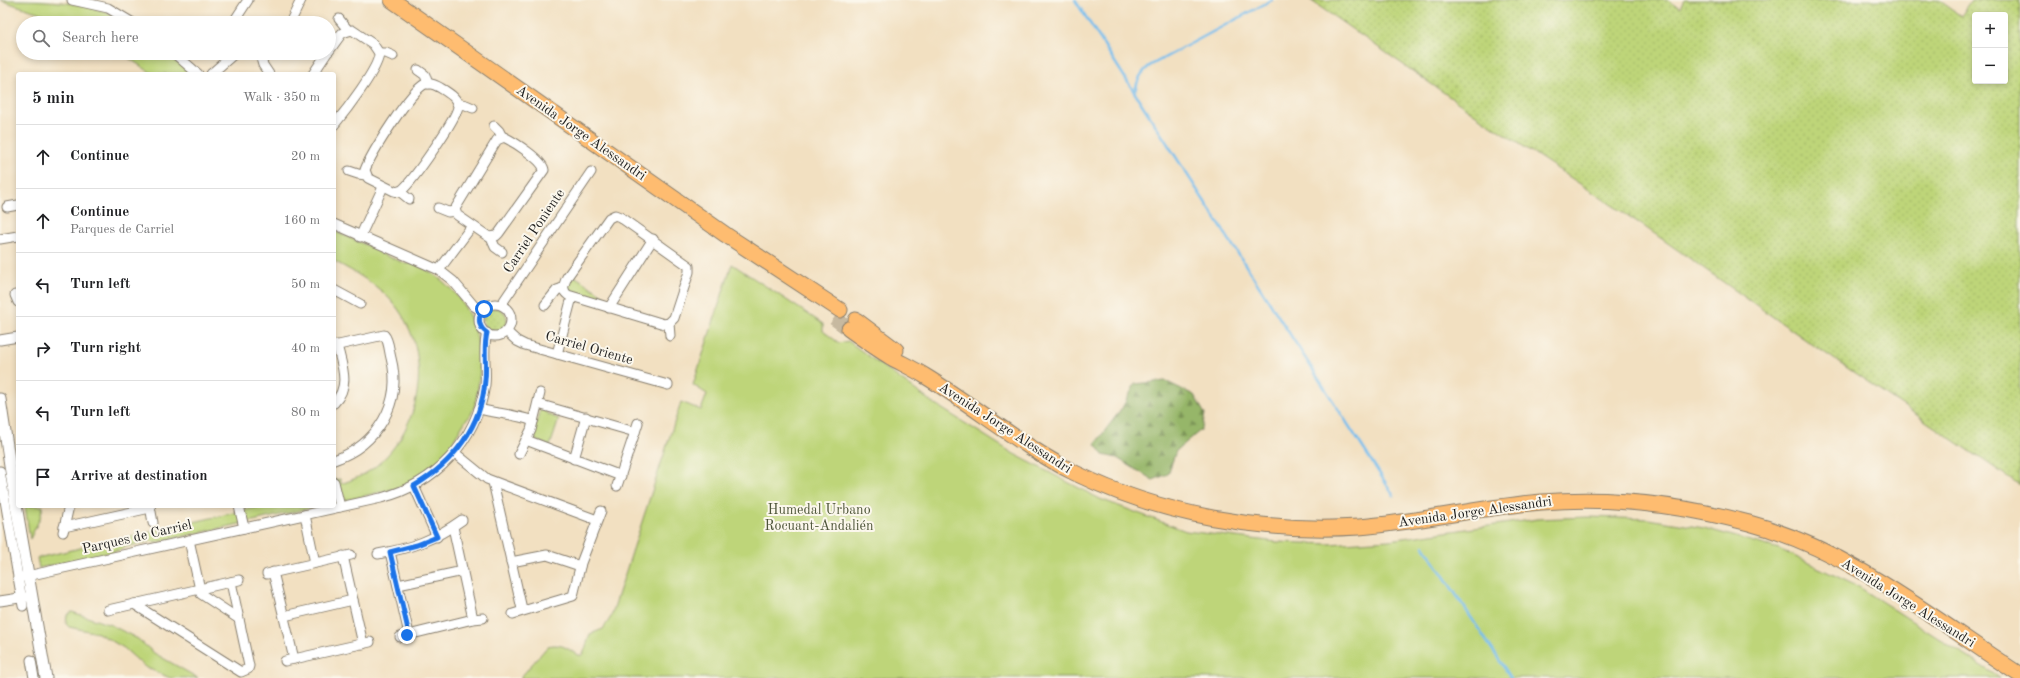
<!DOCTYPE html>
<html lang="en">
<head>
<meta charset="utf-8">
<style>
	body { margin:0; font-family:"Old Standard TT",serif; background:#f6f6f6; color:#202124 }
	.controls { position:absolute; right:12px; top:12px; display:grid; overflow:hidden; border-radius:4px; box-shadow:0 2px 6px #0003 }
	.controls button { width:36px; height:36px; display:grid; place-items:center; padding:0; border:0; border-bottom:1px solid #e0e0e0; background:#fff; color:#202124; font:20px sans-serif }
	.stop { position:absolute; width:12px; height:12px; margin:-9px; border:3px solid #1a73e8; border-radius:50%; background:#fff }
	.stop.end { background:#1a73e8; border-color:#fff; box-shadow:0 1px 4px #0008 }
	.list { margin:0; padding:0; list-style:none }
	h2 { display:flex; justify-content:space-between; align-items:center; height:52px; margin:0; padding:0 16px; font-size:17px }
	h2 small { font-size:13px; font-weight:400; color:#757577 }
	.list li { display:grid; grid-template-columns:26px 1fr auto; gap:12px; align-items:center; box-sizing:border-box; height:64px; padding:0 16px; border-top:1px solid #e0e0e0 }
	.list b { display:block; font-size:15px; white-space:nowrap }
	.list p { margin:0; font-size:13px; white-space:nowrap; color:#757577 }
	.list em { font-size:13px; font-style:normal; color:#757577 }
	.icon { flex:none; width:22px; height:22px; fill:none; stroke:currentColor; stroke-width:2; stroke-linecap:round; stroke-linejoin:round }
	.map { position:relative; flex:none; width:2020px; height:678px; overflow:hidden }
	.search { position:absolute; background:#fff; box-shadow:0 2px 6px #0003; left:16px; top:16px; width:320px; height:44px; display:flex; align-items:center; gap:10px; box-sizing:border-box; padding:0 14px; border-radius:22px; color:#757577; font-size:15px }
	.panel { position:absolute; background:#fff; box-shadow:0 2px 6px #0003; left:16px; top:72px; width:320px; height:436px; border-radius:4px }
	.map>svg:first-child { display:block }
	.grass { fill:url(#grass-dots); stroke:#6d784a; fill-rule:evenodd }
	.forest { fill:url(#forest-firs); stroke:#596942 }
	.park { fill:#bed579; stroke:#6d784a }
	.lines { fill:none; stroke-linecap:round; stroke-linejoin:round }
	.stream { stroke:#75beee; stroke-width:2.5 }
	.trunk-tunnel { stroke:#c7b9a0; stroke-width:15; stroke-dasharray:15 8; stroke-linecap:butt }
	.minor-casing { stroke:#877e6e; stroke-width:11 }
	.tertiary-casing { stroke:#877e6e; stroke-width:13 }
	.trunk-casing { stroke:#877e6e; stroke-width:17 }
	.minor { stroke:#fff; stroke-width:9 }
	.tertiary { stroke:#fff; stroke-width:11 }
	.trunk { stroke:#febc70; stroke-width:15 }
	.route { stroke:#1a73e8; stroke-width:5 }
	.labels { text-anchor:middle; dominant-baseline:central; stroke-width:4; stroke-linejoin:round; paint-order:stroke }
	.street-label { font-size:14px; fill:#1c1c1c; stroke:#fbf7ec }
	.park-label { font-size:14px; fill:#4d5438; stroke:#fbf7ec }
</style>
</head>
<body>
<div class="map">
<svg width="2020" height="678" viewBox="0 0 2020 678">
	<defs>
		<pattern id="grass-dots" width="8" height="8" patternUnits="userSpaceOnUse"><rect width="8" height="8" fill="#bed579"/><path d="M2 2h.1M6 6h.1" fill="none" stroke="#a3b668" stroke-width="1.8" stroke-linecap="round"/></pattern>
		<pattern id="forest-firs" width="22" height="20" patternUnits="userSpaceOnUse"><rect width="22" height="20" fill="#96b669"/><path d="M5 1l3.5 6h-7zM16 11l3.5 6h-7z" fill="#7a9356"/></pattern>
	</defs>
	<rect width="100%" height="100%" fill="#fbf7ec"/>
	<filter id="ink" filterUnits="userSpaceOnUse"><feTurbulence type="fractalNoise" baseFrequency=".025" numOctaves="2"/><feDisplacementMap in="SourceGraphic" scale="8" xChannelSelector="R" yChannelSelector="G"/><feConvolveMatrix kernelMatrix="1 2 1 2 8 2 1 2 1" color-interpolation-filters="sRGB"/></filter>
	<filter id="wash" filterUnits="userSpaceOnUse"><feTurbulence type="fractalNoise" baseFrequency=".012" numOctaves="4" result="noise"/><feDisplacementMap in="SourceGraphic" scale="16" xChannelSelector="R" yChannelSelector="G"/><feGaussianBlur stdDeviation="0.9" result="paint"/><feColorMatrix in="noise" values="0 0 0 0 0 0 0 0 0 0 0 0 0 0 0 0 0 1.4 0 .05"/><feComposite in="paint" operator="in"/></filter>
	<g filter="url(#wash)">
		<rect width="100%" height="100%" fill="#f2e0c1"/>
		<!-- grass -->
		<g class="grass">
			<path d="M1310 0H1668L1680 8 1684 0H1939L1961 16 1972 0H2020V485L1803 338 1642 225 1476 115ZM1975 15H2005V81H1975Z"/>
			<circle cx="495" cy="320" r="12"/>
		</g>
		<!-- forest -->
		<path class="forest" d="M1165 381 1194 395 1205 414 1202 429 1176 451 1168 474 1153 480 1117 458 1103 455 1095 444 1122 408 1135 384Z"/>
		<!-- park -->
		<g class="park">
			<path d="M0 0C34 0 71 0 104 11 111 14 119 19 126 23H71Z"/>
			<path d="M121 53H170L193 74H153Z"/>
			<path d="M334 231 378 250 379 253 407 264C414 261 421 267 427 270 471 296 487 343 477 393 476 401 473 416 466 420L452 443V448C437 465 419 479 398 488L334 503V480L340 479 341 484C352 480 362 476 371 470 422 432 435 356 395 305 379 285 356 273 334 261Z"/>
			<path d="M732 264 823 324V331L839 343 848 341 933 403 1014 454 1100 499 1186 531 1277 542 1329 544 1389 540 1538 519 1588 517 1648 519 1704 528 1779 549 1859 587 2000 678H520L548 646C568 641 574 658 583 655L590 634 603 629 611 617 681 402 701 410 707 394 693 385Z"/>
			<path d="M573 275 610 300 609 303 571 293 568 285Z"/>
			<path d="M545 409 547 414 559 419 550 446 532 439 540 410Z"/>
			<path d="M25 506H43L40 518 30 539Z"/>
			<path d="M263 506H320L154 543 152 541 124 547 121 550 39 568 37 558Z"/>
			<path d="M72 612 111 625 138 639 154 653 198 678H170L145 667 124 648 98 633 69 627 66 624 67 615Z"/>
		</g>
		<g class="lines">
			<!-- stream -->
			<g class="stream">
				<path d="M1075 0 1394 496"/>
				<path d="M1135 91C1138 79 1141 72 1151 65L1272 0"/>
				<path d="M1424 546 1511 678"/>
			</g>
		</g>
	</g>
	<g filter="url(#ink)">
		<g class="lines">
			<!-- trunk-tunnel -->
			<path class="trunk-tunnel" d="M834 318 849 329"/>
			<!-- minor casing -->
			<g class="minor-casing">
				<g id="minor">
					<path d="M72 0 108 8 133 23"/>
					<path d="M339 19 348 30"/>
					<path d="M233 23 248 0"/>
					<path d="M290 23 301 0"/>
					<path d="M329 51 342 33 352 30 373 44 379 53C380 67 344 113 334 125"/>
					<path d="M174 53 198 74"/>
					<path d="M253 53 260 55 268 53"/>
					<path d="M379 53H386L393 56"/>
					<path d="M260 55 263 65 269 74"/>
					<path d="M418 70 425 75 428 84"/>
					<path d="M211 74 235 53"/>
					<path d="M313 74 327 53"/>
					<path d="M425 84C433 83 437 86 444 90 450 94 457 98 458 106 458 117 412 182 402 190 400 192 397 192 394 191L368 178 365 170C371 154 410 91 425 84Z"/>
					<path d="M457 103 466 105 473 108"/>
					<path d="M494 126 499 131 502 137"/>
					<path d="M504 137C514 142 543 160 544 170L499 233 496 236 489 237 457 215 455 209 497 140Z"/>
					<path d="M349 171 358 174 366 175"/>
					<path d="M399 191 409 199"/>
					<path d="M7 207 18 205"/>
					<path d="M438 208 448 212 455 211"/>
					<path d="M615 215 620 217 689 266V272L674 318 669 323 664 324 568 295C561 290 564 284 567 277L609 218Z"/>
					<path d="M334 224 439 270 453 281 474 306 482 311"/>
					<path d="M360 237 383 187"/>
					<path d="M491 238 495 247 502 252"/>
					<path d="M0 239 18 236"/>
					<path d="M439 270 472 226"/>
					<path d="M334 290 360 304"/>
					<path d="M15 295 18 302"/>
					<circle cx="495" cy="320" r="16"/>
					<path d="M501 305 591 172"/>
					<path d="M545 305 557 290 563 288"/>
					<path d="M609 308 653 239"/>
					<path d="M669 323 670 336"/>
					<path d="M506 331 517 341 525 345 668 385"/>
					<path d="M0 340 18 337"/>
					<path d="M334 346 384 335C389 340 389 351 391 358 403 403 377 445 334 460"/>
					<path d="M557 354 572 297"/>
					<path d="M334 403C351 386 342 366 337 345"/>
					<path d="M538 404 635 432"/>
					<path d="M479 409C498 414 515 414 533 421"/>
					<path d="M526 440 621 476"/>
					<path d="M455 453 487 479 597 520"/>
					<path d="M519 454 531 430 540 393"/>
					<path d="M574 459 586 417"/>
					<path d="M0 471 23 606"/>
					<path d="M334 482 340 507"/>
					<path d="M493 482 522 609"/>
					<path d="M414 486 437 537"/>
					<path d="M617 486 638 423"/>
					<path d="M150 506 153 523"/>
					<path d="M239 506 244 528"/>
					<path d="M305 515 315 563"/>
					<path d="M64 527 150 508"/>
					<path d="M453 527 473 619"/>
					<path d="M63 532 69 506"/>
					<path d="M189 540 201 594 239 619"/>
					<path d="M390 552 409 634"/>
					<path d="M378 554C412 548 434 540 462 520"/>
					<path d="M343 556 363 644"/>
					<path d="M511 562 547 555 580 566"/>
					<path d="M273 572 294 659"/>
					<path d="M267 574 351 555"/>
					<path d="M18 578 381 498C435 484 476 442 485 385 487 369 482 349 487 333"/>
					<path d="M398 585 463 571"/>
					<path d="M0 601 26 597"/>
					<path d="M134 604 241 672 248 669 249 666 231 582"/>
					<path d="M108 610 239 580"/>
					<path d="M513 614 573 596 581 563 601 511"/>
					<path d="M284 616 353 600"/>
					<path d="M400 637 473 619 483 618"/>
					<path d="M31 660 34 678"/>
					<path d="M285 661 370 642"/>
				</g>
			</g>
			<!-- tertiary casing -->
			<g class="tertiary-casing">
				<path id="tertiary" d="M0 399 16 505 46 678"/>
			</g>
			<!-- trunk casing -->
			<g class="trunk-casing">
				<g id="trunk">
					<path d="M392 0 726 235 840 310"/>
					<path d="M856 320 896 350"/>
					<path d="M849 329C863 339 877 349 892 358 903 364 914 369 925 376 976 407 1021 446 1075 473 1161 515 1263 533 1359 527 1420 522 1480 507 1542 502 1612 496 1682 505 1749 523 1850 550 1934 619 2020 675"/>
				</g>
			</g>
			<!-- minor -->
			<use href="#minor" class="minor"/>
			<!-- tertiary -->
			<use href="#tertiary" class="tertiary"/>
			<!-- trunk -->
			<use href="#trunk" class="trunk"/>
		</g>
	</g>
	<g class="lines" filter="url(#ink)">
		<!-- route -->
		<path class="route" d="M407 635 409 634 390 552 417 545 437 537 414 486C453 463 482 426 485 380 487 365 483 348 487 333 478 327 477 317 484 309"/>
	</g>
	<g class="labels">
		<!-- street labels -->
		<g class="street-label">
			<text transform="translate(581 133) rotate(35)">Avenida Jorge Alessandri</text>
			<text transform="translate(534 231) rotate(-56)">Carriel Poniente</text>
			<text transform="translate(589 348) rotate(16)">Carriel Oriente</text>
			<text transform="translate(1005 428) rotate(33)">Avenida Jorge Alessandri</text>
			<text transform="translate(1475 512) rotate(-8)">Avenida Jorge Alessandri</text>
			<text transform="translate(137 537) rotate(-13)">Parques de Carriel</text>
			<text transform="translate(1908 603) rotate(32)">Avenida Jorge Alessandri</text>
		</g>
		<!-- park labels -->
		<g class="park-label">
			<text x="819" y="510">Humedal Urbano<tspan x="819" dy="16">Rocuant-Andalién</tspan></text>
		</g>
	</g>
</svg>
<div class="controls">
<button>+</button>
<button>−</button>
</div>
<div class="stop" style="left:484px;top:309px"></div>
<div class="stop end" style="left:407px;top:635px"></div>
<div class="search"><svg class="icon" aria-label="search" viewBox="0 0 24 24"><circle cx="10" cy="10" r="6"/><path d="M15 15l6 6"/></svg>Search here</div>
<section class="panel">
<h2>5 min<small>Walk · 350 m</small></h2>
<ul class="list">
<li><svg class="icon" aria-label="ahead" viewBox="0 0 24 24"><path d="M12 20V5M6 11l6-6 6 6"/></svg><div><b>Continue</b></div><em>20 m</em></li>
<li><svg class="icon" aria-label="ahead" viewBox="0 0 24 24"><path d="M12 20V5M6 11l6-6 6 6"/></svg><div><b>Continue</b><p>Parques de Carriel</p></div><em>160 m</em></li>
<li><svg class="icon" aria-label="left" viewBox="0 0 24 24"><path d="M17 20v-9H6M10 6l-5 5 5 5"/></svg><div><b>Turn left</b></div><em>50 m</em></li>
<li><svg class="icon" aria-label="right" viewBox="0 0 24 24"><path d="M7 20v-9h11M14 6l5 5-5 5"/></svg><div><b>Turn right</b></div><em>40 m</em></li>
<li><svg class="icon" aria-label="left" viewBox="0 0 24 24"><path d="M17 20v-9H6M10 6l-5 5 5 5"/></svg><div><b>Turn left</b></div><em>80 m</em></li>
<li><svg class="icon" aria-label="arrive" viewBox="0 0 24 24"><path d="M6 21V4h12l-3 4 3 4H6"/></svg><div><b>Arrive at destination</b></div></li>
</ul>
</section>
</div>
</body>
</html>
